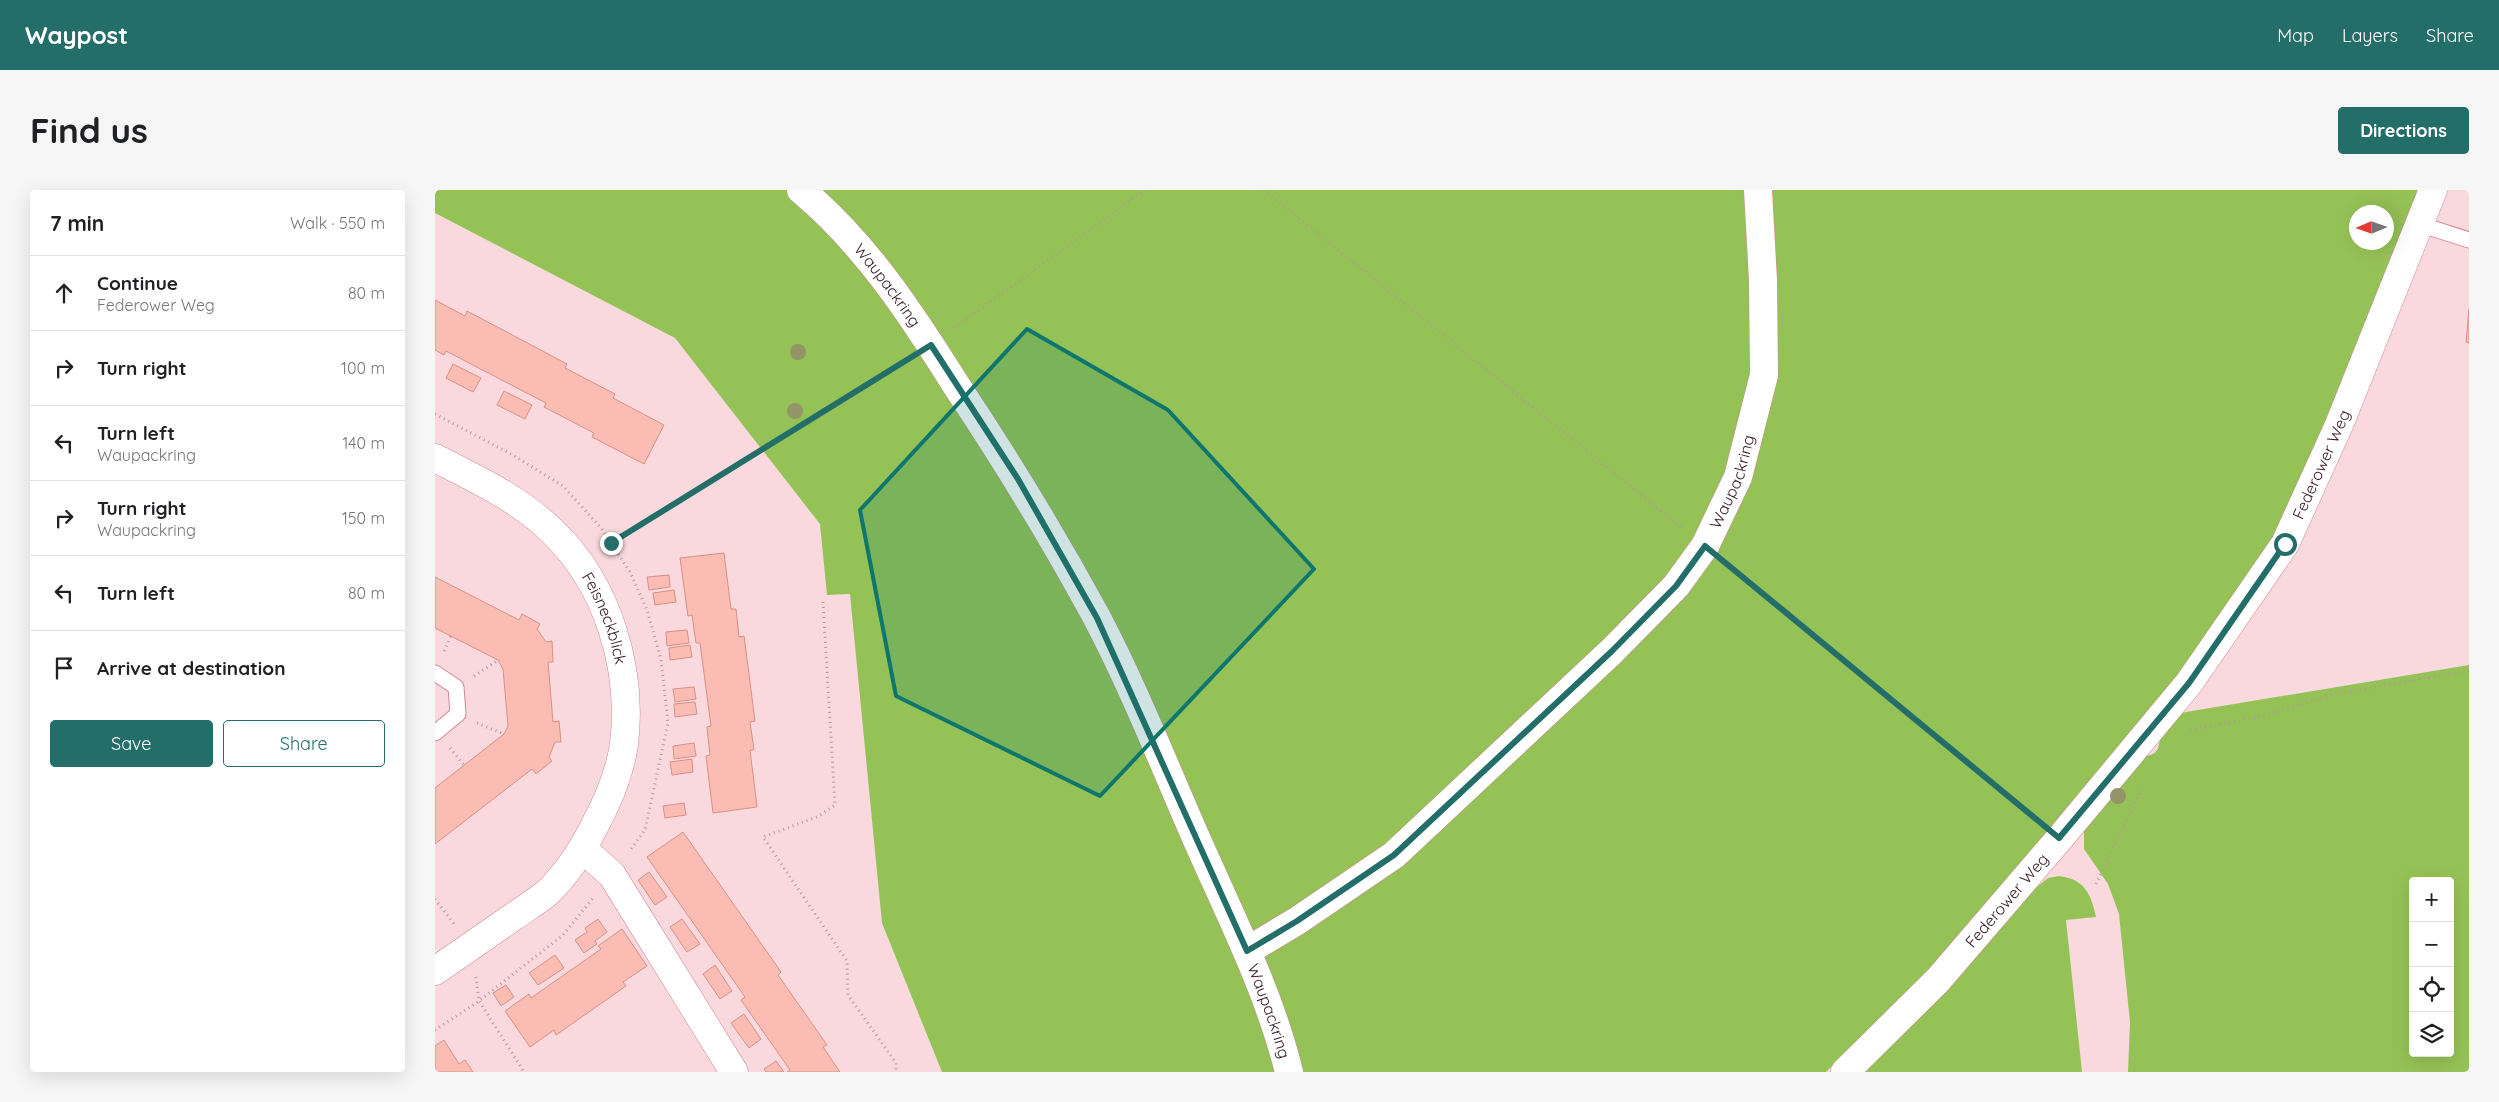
<!DOCTYPE html>
<html lang="en">
<head>
<meta charset="utf-8">
<style>
	body { margin:0; font-family:Quicksand,sans-serif; background:#f6f6f6; color:#202124 }
	.controls { position:absolute; right:15px; bottom:15px; display:grid; overflow:hidden; border-radius:5px; box-shadow:0 5px 20px #0002 }
	.controls button { width:45px; height:45px; display:grid; place-items:center; padding:0; border:0; border-bottom:1px solid #e0e0e0; background:#fff; color:#202124; font:25px sans-serif }
	.compass { position:absolute; left:1914px; top:15px; width:45px; height:45px; border-radius:50%; background:#fff; box-shadow:0 5px 20px #0002; rotate:268deg }
	.stop { position:absolute; width:15px; height:15px; margin:-11px; border:4px solid #246e69; border-radius:50%; background:#fff }
	.stop.end { background:#246e69; border-color:#fff; box-shadow:0 1px 5px #0008 }
	.list { margin:0; padding:0; list-style:none }
	h2 { display:flex; justify-content:space-between; align-items:center; height:65px; margin:0; padding:0 20px; font-size:21px }
	h2 small { font-size:16px; font-weight:400; color:#757577 }
	.list li { display:grid; grid-template-columns:32px 1fr auto; gap:15px; align-items:center; box-sizing:border-box; height:75px; padding:0 20px; border-top:1px solid #e0e0e0 }
	.list b { display:block; font-size:19px; white-space:nowrap }
	.list p { margin:0; font-size:16px; white-space:nowrap; color:#757577 }
	.list em { font-size:16px; font-style:normal; color:#757577 }
	.actions { display:flex; gap:10px; padding:15px 20px }
	.actions a { flex:1; padding:11px 0; border:1px solid #246e69; border-radius:5px; text-align:center; font-size:18px; color:#246e69 }
	.actions .main { background:#246e69; color:#fff }
	.icon { flex:none; width:28px; height:28px; fill:none; stroke:currentColor; stroke-width:2; stroke-linecap:round; stroke-linejoin:round }
	.map { position:relative; flex:none; width:2034px; height:882px; overflow:hidden; border-radius:5px }
	header { display:flex; align-items:center; gap:30px; box-sizing:border-box; height:70px; padding:0 25px; background:#246e69; color:#fff }
	header strong { font-size:24px }
	nav { display:flex; gap:28px; margin-inline-start:auto; font-size:18px }
	.intro { display:flex; align-items:center; justify-content:space-between; box-sizing:border-box; height:120px; padding:0 30px }
	h1 { margin:0; font-size:35px }
	.button { padding:12px 22px; border-radius:5px; background:#246e69; color:#fff; font-size:18px; font-weight:700 }
	main { display:flex; gap:30px; padding:0 30px }
	aside { flex:1; background:#fff; border-radius:5px; box-shadow:0 5px 20px #0002 }
	.map>svg:first-child { display:block }
	.green { fill:#95c256; fill-rule:evenodd }
	.building { fill:#fbbdb3; stroke:#d99085 }
	.lines { fill:none; stroke-linecap:round; stroke-linejoin:round }
	.lane-casing { stroke:#d28895; stroke-width:17 }
	.street-casing { stroke:#d28895; stroke-width:29 }
	.secondary-casing { stroke:#d28895; stroke-width:29 }
	.path { stroke:#b6979c; stroke-width:3; stroke-dasharray:1 4; stroke-linecap:butt }
	.lane { stroke:#fff; stroke-width:15 }
	.street { stroke:#fff; stroke-width:28 }
	.secondary { stroke:#fff; stroke-width:28 }
	.tree { fill:#939467 }
	.route { stroke:#246e69; stroke-width:6 }
	.marked { fill:#0f766e; fill-opacity:0.2; stroke:#0f766e; stroke-width:4; stroke-linejoin:round }
	.labels { text-anchor:middle; dominant-baseline:central; stroke-width:4; stroke-linejoin:round; paint-order:stroke }
	.street-label { font-size:16px; fill:#34171d; stroke:#fff }
</style>
</head>
<body>
<header>
<strong>Waypost</strong>
<nav><a>Map</a><a>Layers</a><a>Share</a></nav>
</header>
<div class="intro"><h1>Find us</h1><a class="button">Directions</a></div>
<main>
<aside>
<h2>7 min<small>Walk · 550 m</small></h2>
<ul class="list">
<li><svg class="icon" aria-label="ahead" viewBox="0 0 24 24"><path d="M12 20V5M6 11l6-6 6 6"/></svg><div><b>Continue</b><p>Federower Weg</p></div><em>80 m</em></li>
<li><svg class="icon" aria-label="right" viewBox="0 0 24 24"><path d="M7 20v-9h11M14 6l5 5-5 5"/></svg><div><b>Turn right</b></div><em>100 m</em></li>
<li><svg class="icon" aria-label="left" viewBox="0 0 24 24"><path d="M17 20v-9H6M10 6l-5 5 5 5"/></svg><div><b>Turn left</b><p>Waupackring</p></div><em>140 m</em></li>
<li><svg class="icon" aria-label="right" viewBox="0 0 24 24"><path d="M7 20v-9h11M14 6l5 5-5 5"/></svg><div><b>Turn right</b><p>Waupackring</p></div><em>150 m</em></li>
<li><svg class="icon" aria-label="left" viewBox="0 0 24 24"><path d="M17 20v-9H6M10 6l-5 5 5 5"/></svg><div><b>Turn left</b></div><em>80 m</em></li>
<li><svg class="icon" aria-label="arrive" viewBox="0 0 24 24"><path d="M6 21V4h12l-3 4 3 4H6"/></svg><div><b>Arrive at destination</b></div></li>
</ul>
<div class="actions"><a class="main">Save</a><a>Share</a></div>
</aside>
<div class="map">
<svg width="2034" height="882" viewBox="0 0 2034 882">
	<rect width="100%" height="100%" fill="#f9d9dd"/>
	<!-- green -->
	<g class="green">
		<path d="M0 0H1985L1894 232 1840 351 1745 482 1611 648 1494 779 1391 882H507L447 733 415 404 392 405 385 334 240 148 0 23ZM1922 22H1952V52H1922Z"/>
		<path d="M2034 475V882H1693L1695 832 1684 724 1673 694 1649 659V634L1708 566C1728 565 1721 555 1728 541 1732 534 1740 528 1745 523ZM1978 691H2015V863H1978Z"/>
		<path d="M1624 686C1649 689 1656 703 1661 727L1631 730 1647 882H1429L1592 705 1613 688Z"/>
	</g>
	<!-- building -->
	<g class="building">
		<path d="M0 110 30 126 32 121 132 174 130 178 180 204 178 208 229 235 209 274 157 247 159 243 109 217 111 213 11 161 9 165 0 160Z"/>
		<path d="M2034 119V153L2031 152Z"/>
		<path d="M18 174 46 188 38 202 11 188Z"/>
		<path d="M69 201 97 215 90 229 62 215Z"/>
		<path d="M289 363 296 419H301L304 447 309 446 320 531 315 532 319 560H315L322 617 278 623 271 566 275 565 272 537 276 536 265 453H261L257 425 253 426 245 368Z"/>
		<path d="M234 385 235 397 214 400 212 387Z"/>
		<path d="M0 387 84 430 87 424 105 434 102 439 111 452 117 451 118 472H113L118 532 124 531 126 552H120L114 567 117 571 101 584 97 579 0 654V598L69 544 73 536 68 479 63 470 0 438Z"/>
		<path d="M239 400 241 412 220 415 218 403Z"/>
		<path d="M252 440 254 453 232 456 231 442Z"/>
		<path d="M255 455 257 467 235 470 234 458Z"/>
		<path d="M259 497 261 509 240 512 238 499Z"/>
		<path d="M260 512 262 524 240 527 239 514Z"/>
		<path d="M259 553 261 566 239 569 238 556Z"/>
		<path d="M257 569 258 582 237 585 235 572Z"/>
		<path d="M249 613 251 625 230 628 228 616Z"/>
		<path d="M248 642 346 782 343 785 392 855 388 857 405 882H352L355 880 306 810 310 807 212 667Z"/>
		<path d="M214 682 232 707 220 715 203 690Z"/>
		<path d="M163 729 172 742 160 751 162 754 149 763 140 750 152 742 150 738Z"/>
		<path d="M247 729 265 754 252 762 235 737Z"/>
		<path d="M187 739 212 776 188 792 191 796 121 845 119 840 95 857 70 821 94 804 96 808 166 759 163 756Z"/>
		<path d="M120 765 129 778 103 795 94 783Z"/>
		<path d="M280 775 297 801 285 809 268 784Z"/>
		<path d="M71 795 79 807 66 816 58 803Z"/>
		<path d="M309 824 326 849 314 858 296 833Z"/>
		<path d="M9 850 24 874 30 870 38 882H0V856Z"/>
		<path d="M341 871 349 882H331L329 879Z"/>
	</g>
	<g class="lines">
		<!-- lane casing -->
		<g class="lane-casing">
			<g id="lane">
				<path d="M1984 34 2034 50"/>
				<path d="M0 483 21 497 23 524 0 543"/>
			</g>
		</g>
		<!-- street casing -->
		<g class="street-casing">
			<g id="street">
				<path id="s1" d="M366 0C430 53 477 125 521 195 571 270 618 347 661 426 699 498 729 575 762 650 795 725 834 801 854 882"/>
				<path id="s2" d="M0 268C41 289 85 309 118 342 173 395 198 479 189 554 185 582 173 611 160 635 148 659 132 684 112 703 101 712 89 719 78 727 52 745 26 763 0 781"/>
				<path d="M148 659 177 685 299 882"/>
				<path id="s3" d="M812 761 862 731 959 665 1177 461 1241 396 1270 356 1303 287 1329 185 1328 90 1323 0"/>
			</g>
		</g>
		<!-- secondary casing -->
		<g class="secondary-casing">
			<g id="secondary">
				<path id="s4" d="M1410 882 1503 790 1625 648 1754 493 1850 354 1904 235 1998 0"/>
			</g>
		</g>
		<!-- path -->
		<g class="path">
			<path d="M829 0 1247 338"/>
			<path d="M519 138 710 0"/>
			<path d="M0 224 76 264 128 296 167 339 195 382 212 420 226 469 233 533 210 640 194 662"/>
			<path d="M168 358 470 170"/>
			<path d="M1292 375 1602 630"/>
			<path d="M388 412 400 615 384 626 328 647 412 771 413 805 461 873V882"/>
			<path d="M9 461 16 446"/>
			<path d="M39 486 63 470"/>
			<path d="M42 533 69 544"/>
			<path d="M1755 540 1828 526 1898 504 2034 481"/>
			<path d="M15 558 29 575"/>
			<path d="M1661 694 1707 598"/>
			<path d="M0 709 19 734"/>
			<path d="M41 787 44 811 89 882"/>
			<path d="M0 840 44 811 128 745 158 708"/>
		</g>
		<!-- lane -->
		<use href="#lane" class="lane"/>
		<!-- street -->
		<use href="#street" class="street"/>
		<!-- secondary -->
		<use href="#secondary" class="secondary"/>
	</g>
	<!-- trees -->
	<g class="tree">
		<circle cx="363" cy="162" r="8"/>
		<circle cx="360" cy="221" r="8"/>
		<circle cx="1683" cy="606" r="8"/>
	</g>
	<g class="lines">
		<!-- route -->
		<path class="route" d="M176 353 496 155 583 289 662 428 812 761 862 731 959 665 1177 461 1241 396 1270 356 1624 648 1754 493 1850 354"/>
	</g>
	<!-- marked area -->
	<path class="marked" d="M592 139 733 220 879 379 665 606 461 506 425 320Z"/>
	<g class="labels">
		<!-- street labels -->
		<g class="street-label">
			<text stroke="none"><textPath href="#s1" startOffset="129">Waupackring</textPath></text>
			<text stroke="none"><textPath href="#s4" startOffset="776">Federower Weg</textPath></text>
			<text stroke="none"><textPath href="#s3" startOffset="685">Waupackring</textPath></text>
			<text stroke="none"><textPath href="#s2" startOffset="242">Feisneckblick</textPath></text>
			<text stroke="none"><textPath href="#s4" startOffset="236">Federower Weg</textPath></text>
			<text stroke="none"><textPath href="#s1" startOffset="952">Waupackring</textPath></text>
		</g>
	</g>
</svg>
<div class="controls">
<button>+</button>
<button>−</button>
<button><svg class="icon" aria-label="locate" viewBox="0 0 24 24"><circle cx="12" cy="12" r="6"/><path d="M12 2v4M12 18v4M2 12h4M18 12h4"/></svg></button>
<button><svg class="icon" aria-label="layers" viewBox="0 0 24 24"><path d="M12 4l9 5-9 5-9-5zM3 14l9 5 9-5"/></svg></button>
</div>
<svg class="compass" viewBox="-18 -18 36 36"><path d="M0-13l5 13h-10z" fill="#e53935"/><path d="M0 13l5-13h-10z" fill="#757577"/></svg>
<div class="stop" style="left:1850px;top:354px"></div>
<div class="stop end" style="left:176px;top:353px"></div>
</div>
</main>
</body>
</html>
